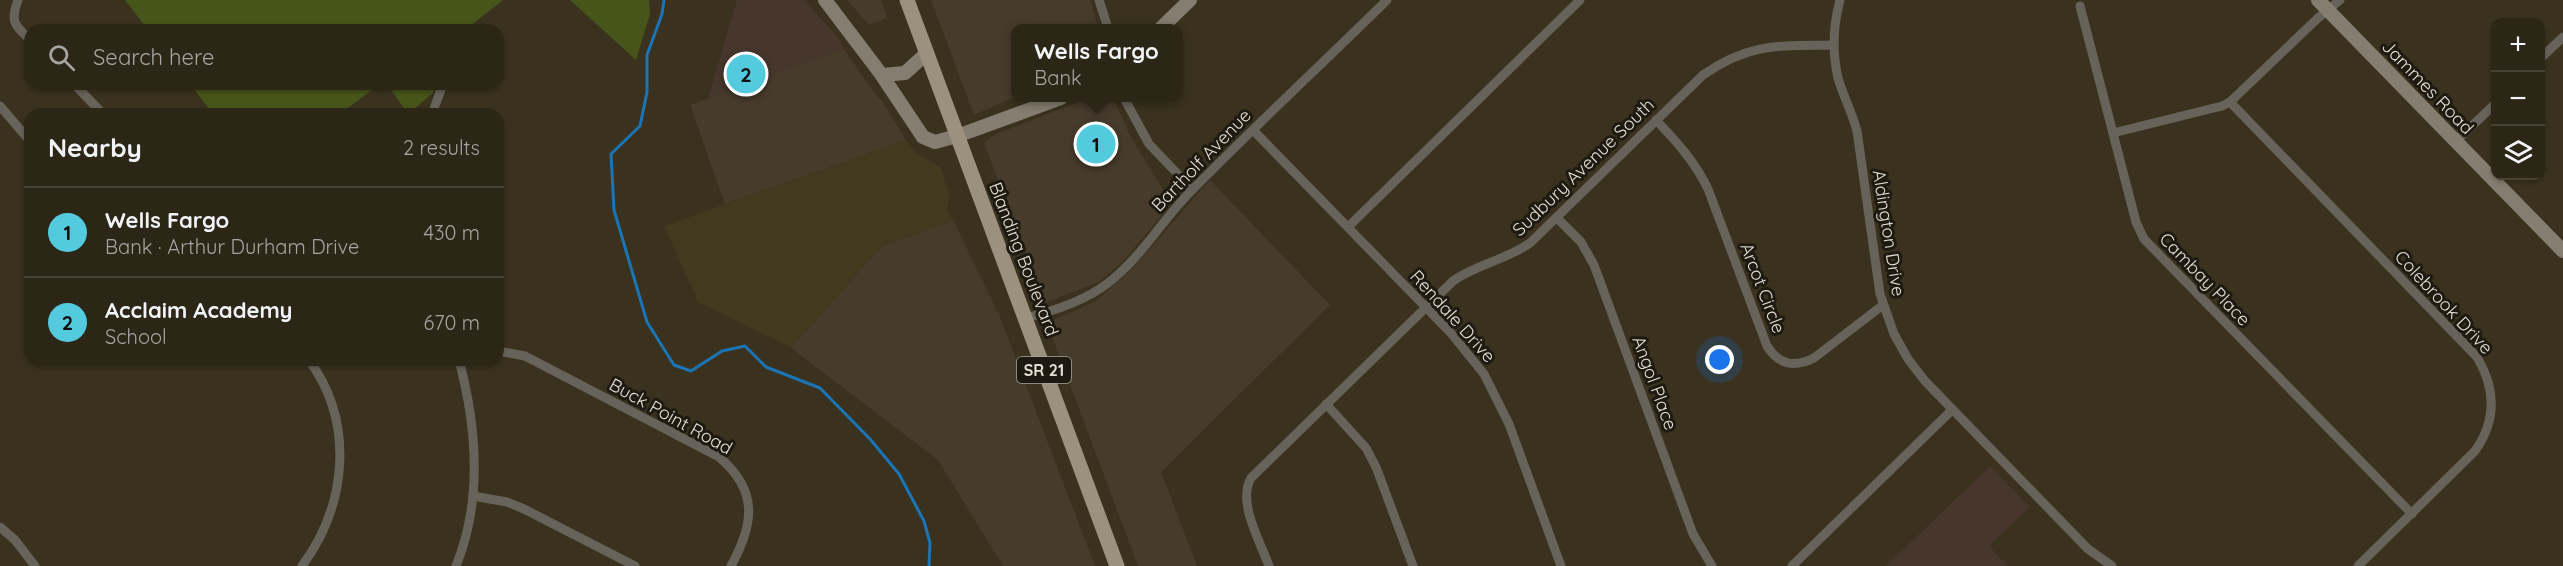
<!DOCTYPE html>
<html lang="en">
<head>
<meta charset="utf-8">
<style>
	body { margin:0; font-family:Quicksand,sans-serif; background:#383223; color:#f1f3f6 }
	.controls { position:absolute; right:18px; top:18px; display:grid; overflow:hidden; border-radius:12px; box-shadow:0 2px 4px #0004 }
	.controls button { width:54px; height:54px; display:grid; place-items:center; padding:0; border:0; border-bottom:2px solid #484335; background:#2c2616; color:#f1f3f6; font:30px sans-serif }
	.you { position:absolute; left:1720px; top:360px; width:21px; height:21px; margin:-15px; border:4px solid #fff; border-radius:50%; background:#1a73e8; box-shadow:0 0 0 9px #1a73e833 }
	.badge { display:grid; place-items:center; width:39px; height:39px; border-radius:50%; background:#54cade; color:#111; font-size:20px; font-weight:700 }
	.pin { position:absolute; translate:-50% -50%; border:3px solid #fff; box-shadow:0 2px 6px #0006 }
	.popup { position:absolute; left:1011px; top:24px; width:171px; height:78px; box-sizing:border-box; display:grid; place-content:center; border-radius:12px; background:#2c2616; filter:drop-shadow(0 2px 4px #0005); font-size:20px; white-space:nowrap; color:#a6a5a1 }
	.popup b { font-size:22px; color:#f1f3f6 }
	.popup::after { content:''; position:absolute; left:50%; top:100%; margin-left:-12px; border:12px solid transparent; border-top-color:#2c2616 }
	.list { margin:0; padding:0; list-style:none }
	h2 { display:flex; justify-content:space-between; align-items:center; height:78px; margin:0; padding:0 24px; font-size:26px }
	h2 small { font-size:20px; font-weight:400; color:#a6a5a1 }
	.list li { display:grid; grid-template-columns:39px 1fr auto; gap:18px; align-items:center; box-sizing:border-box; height:90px; padding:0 24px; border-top:2px solid #484335 }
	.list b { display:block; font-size:22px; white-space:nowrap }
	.list p { margin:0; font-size:20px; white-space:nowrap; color:#a6a5a1 }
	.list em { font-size:20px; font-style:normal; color:#a6a5a1 }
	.icon { flex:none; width:33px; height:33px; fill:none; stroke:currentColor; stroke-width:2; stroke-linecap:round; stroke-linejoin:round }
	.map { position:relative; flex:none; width:2563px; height:566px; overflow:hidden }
	.search { position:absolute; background:#2c2616; box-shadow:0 2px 4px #0004; left:24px; top:24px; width:480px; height:66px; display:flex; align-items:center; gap:15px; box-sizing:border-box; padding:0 21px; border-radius:18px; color:#a6a5a1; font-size:22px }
	.panel { position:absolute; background:#2c2616; box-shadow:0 2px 4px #0004; left:24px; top:108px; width:480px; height:258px; border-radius:18px }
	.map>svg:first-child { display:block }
	.commercial { fill:#473b2c }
	.built { fill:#43391e }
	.education { fill:#47362c }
	.green { fill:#47541a }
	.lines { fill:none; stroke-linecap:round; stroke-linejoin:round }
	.stream { stroke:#1a74b5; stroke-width:3 }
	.street { stroke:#68635a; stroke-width:9 }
	.secondary { stroke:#857d6f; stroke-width:14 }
	.primary { stroke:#9c917f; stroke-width:15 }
	.labels { text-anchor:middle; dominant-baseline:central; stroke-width:6; stroke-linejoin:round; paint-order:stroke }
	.shield { fill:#1e1a11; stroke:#a9a499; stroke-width:1.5 }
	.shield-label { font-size:16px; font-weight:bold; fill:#e4dfd3 }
	.street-label { font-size:18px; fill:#e4dfd3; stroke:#1e1a11 }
</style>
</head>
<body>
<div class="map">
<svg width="2563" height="566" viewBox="0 0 2563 566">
	<rect width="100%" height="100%" fill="#3a321e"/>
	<!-- commercial -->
	<g class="commercial">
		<path d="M847 0H881L887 18 869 25Z"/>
		<path d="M931 0H1090L1098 28H1015V97L974 115Z"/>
		<path d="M844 49 875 94 882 101 906 140 725 204 690 105Z"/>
		<path d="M1089 98H1113L1132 139 1165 193 1167 204 1164 213 1124 260 1099 282 1045 303 984 143 996 134Z"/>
		<path d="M1210 180 1330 305 1161 472 1197 566H1138L1047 323 1096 301 1129 272Z"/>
		<path d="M953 220 1000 317 1095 566H1003L938 460 791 348 881 247Z"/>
	</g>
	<!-- built -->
	<path class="built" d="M906 140 914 151 941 168 950 197 947 209 953 220 881 247 791 348 698 302 664 226Z"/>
	<!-- education -->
	<g class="education">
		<path d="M737 0H804L838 38 844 49 708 99Z"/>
		<path d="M1990 466 2030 507 1989 546 2008 566H1886Z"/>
	</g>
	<!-- green -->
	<g class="green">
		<path d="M125 0H503L465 30H148Z"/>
		<path d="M570 0H649L650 14 636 60Z"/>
		<path d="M190 84H380L340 114H213Z"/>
		<path d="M387 84H435L433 93 408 114Z"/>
	</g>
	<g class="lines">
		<!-- stream -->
		<path class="stream" d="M664 0 662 14 647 55V92L640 126 611 154 614 210 647 322 674 365 691 371 722 351 745 346 766 367 820 388 870 439 899 474 924 521 930 543 929 566"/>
		<!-- street -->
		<g class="street">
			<path d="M18 0C10 22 14 24 30 40"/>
			<path d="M1099 0 1108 28"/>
			<path d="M1840 0C1833 26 1832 52 1838 78 1843 96 1852 112 1857 131L1880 294 1894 334 1908 359 1925 381 2088 549 2112 566"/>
			<path d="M2080 6 2136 222 2144 239 2412 514"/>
			<path d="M2540 59 2563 37"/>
			<path d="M74 84 103 114"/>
			<path d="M1124 98 1149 144 1192 189"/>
			<path d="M2230 102 2477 357C2496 389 2497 420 2475 451L2358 566"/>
			<path d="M0 106 30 141"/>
			<path d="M432 114 443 84"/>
			<path d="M1656 120C1677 142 1695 162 1708 189L1767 346C1779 365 1794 368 1814 358L1883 305"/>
			<path d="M1253 130 1450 332 1484 374 1509 424 1561 566"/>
			<path d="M2113 133 2222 106 2230 102 2318 18 2340 0"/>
			<path d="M2456 141 2496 103"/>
			<path d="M1557 218 1581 242 1594 265 1693 534 1712 566"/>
			<path d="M1348 227 1580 0"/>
			<path d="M1025 318C1054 311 1085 301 1108 283 1142 257 1164 217 1194 188 1257 124 1323 63 1387 0"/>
			<path d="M498 351 525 356 719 457C759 491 754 524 731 566"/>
			<path d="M1326 404 1366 448 1376 467 1413 566"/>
			<path d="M473 496 507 502 524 509 635 566"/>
			<path d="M0 527 15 540 35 566"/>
			<path d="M302 566C347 505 355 423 309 360"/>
			<path d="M456 566C483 500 477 428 459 360"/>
			<path d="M1269 566C1260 541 1237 502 1251 478L1453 281C1477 264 1506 260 1530 243L1703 75C1750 42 1780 46 1834 45"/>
			<path d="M1792 566 1952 410"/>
		</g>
		<!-- secondary -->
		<g class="secondary">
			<path d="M825 0 881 74 923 137 935 142 957 136 1061 98"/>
			<path d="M2318 0 2563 251"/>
			<path d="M1161 28 1190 0"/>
			<path d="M882 75 905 73 927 53"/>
		</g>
		<!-- primary -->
		<path class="primary" d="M907 0 1117 566"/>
	</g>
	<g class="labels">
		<!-- shield labels -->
		<rect class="shield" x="1017" y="357" width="54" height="26" rx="4.5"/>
		<g class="shield-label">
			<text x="1044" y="370">SR 21</text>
		</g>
		<!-- street labels -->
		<g class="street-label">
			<text transform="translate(2428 87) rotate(46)">Jammes Road</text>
			<text transform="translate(1201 160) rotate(-46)">Bartholf Avenue</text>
			<text transform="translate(1583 167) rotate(-44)">Sudbury Avenue South</text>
			<text transform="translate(1889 233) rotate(81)">Aldington Drive</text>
			<text transform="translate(1024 259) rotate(69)">Blanding Boulevard</text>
			<text transform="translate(2205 279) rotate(46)">Cambay Place</text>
			<text transform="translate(1763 288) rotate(69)">Arcot Circle</text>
			<text transform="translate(2444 302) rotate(47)">Colebrook Drive</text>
			<text transform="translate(1453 316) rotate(48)">Rendale Drive</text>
			<text transform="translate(1655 383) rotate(70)">Angol Place</text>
			<text transform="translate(671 416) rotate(29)">Buck Point Road</text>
		</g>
	</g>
</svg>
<div class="controls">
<button>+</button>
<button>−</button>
<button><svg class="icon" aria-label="layers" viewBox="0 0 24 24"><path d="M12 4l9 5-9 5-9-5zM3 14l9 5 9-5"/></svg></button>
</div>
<div class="you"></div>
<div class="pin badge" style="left:1096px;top:144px">1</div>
<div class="popup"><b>Wells Fargo</b>Bank</div>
<div class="pin badge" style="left:746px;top:74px">2</div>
<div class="search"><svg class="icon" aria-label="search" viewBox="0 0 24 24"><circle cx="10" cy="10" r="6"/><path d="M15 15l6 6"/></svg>Search here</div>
<section class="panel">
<h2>Nearby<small>2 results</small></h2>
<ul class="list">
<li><span class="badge">1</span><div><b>Wells Fargo</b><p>Bank · Arthur Durham Drive</p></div><em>430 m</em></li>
<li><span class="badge">2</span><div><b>Acclaim Academy</b><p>School</p></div><em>670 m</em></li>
</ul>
</section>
</div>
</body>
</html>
